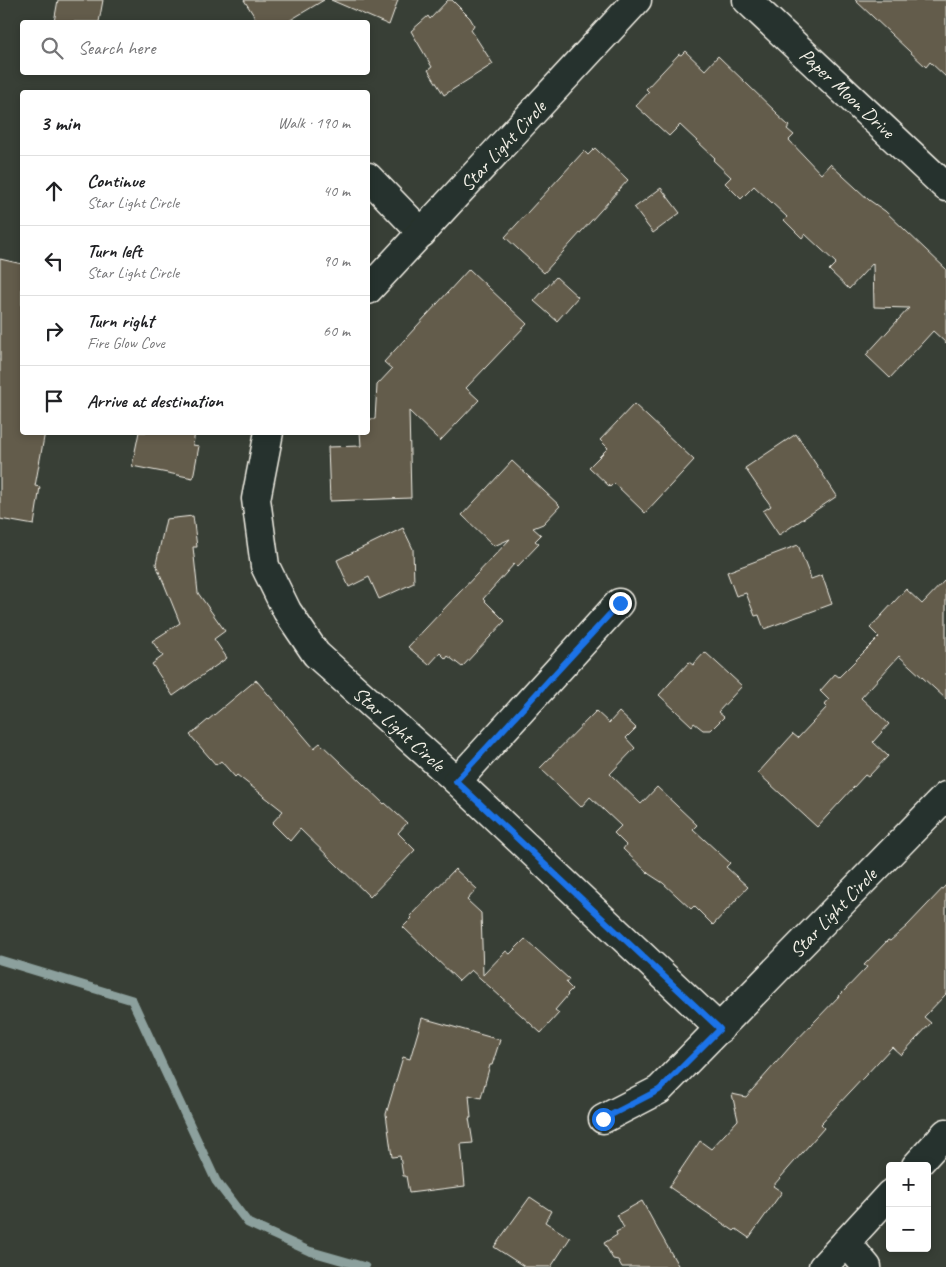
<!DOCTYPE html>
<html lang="en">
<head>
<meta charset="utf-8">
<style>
	body { margin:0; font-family:Caveat,sans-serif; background:#f2f2f2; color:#202124 }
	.controls { position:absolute; right:15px; bottom:15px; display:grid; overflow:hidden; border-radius:5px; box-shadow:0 2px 8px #0003 }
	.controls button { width:45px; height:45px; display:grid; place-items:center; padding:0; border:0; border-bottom:1px solid #e0e0e0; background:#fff; color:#202124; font:25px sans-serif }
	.stop { position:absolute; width:15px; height:15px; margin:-11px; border:4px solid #1a73e8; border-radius:50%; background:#fff }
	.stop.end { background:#1a73e8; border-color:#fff; box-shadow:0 1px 5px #0008 }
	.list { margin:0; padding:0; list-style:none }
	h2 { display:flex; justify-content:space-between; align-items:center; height:65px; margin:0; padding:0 20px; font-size:21px }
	h2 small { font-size:16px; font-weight:400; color:#757577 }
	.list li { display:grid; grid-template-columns:32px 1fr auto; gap:15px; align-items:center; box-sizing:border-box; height:70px; padding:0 20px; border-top:1px solid #e0e0e0 }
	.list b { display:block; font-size:19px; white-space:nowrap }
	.list p { margin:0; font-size:16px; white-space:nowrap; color:#757577 }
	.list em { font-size:16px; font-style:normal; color:#757577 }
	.icon { flex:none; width:28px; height:28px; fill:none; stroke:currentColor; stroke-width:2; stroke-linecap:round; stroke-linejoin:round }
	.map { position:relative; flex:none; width:946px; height:1267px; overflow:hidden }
	.search { position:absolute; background:#fff; box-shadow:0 2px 8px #0003; left:20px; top:20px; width:350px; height:55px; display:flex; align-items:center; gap:12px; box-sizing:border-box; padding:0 18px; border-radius:5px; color:#757577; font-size:19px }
	.panel { position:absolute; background:#fff; box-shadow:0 2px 8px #0003; left:20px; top:90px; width:350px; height:345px; border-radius:5px }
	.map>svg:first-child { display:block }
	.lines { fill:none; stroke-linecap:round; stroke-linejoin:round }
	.stream { stroke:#8ca09d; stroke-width:9 }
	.building { fill:#635c4b; stroke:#f4f1e8 }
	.minor-casing { stroke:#f4f1e8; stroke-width:31 }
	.minor { stroke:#26332d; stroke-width:28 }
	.route { stroke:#1a73e8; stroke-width:6 }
	.labels { text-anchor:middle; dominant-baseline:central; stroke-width:5; stroke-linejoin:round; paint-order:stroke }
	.street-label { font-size:20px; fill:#f4f1e8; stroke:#26332d }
</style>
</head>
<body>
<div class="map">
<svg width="946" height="1267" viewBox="0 0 946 1267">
	<rect width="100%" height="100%" fill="#383f36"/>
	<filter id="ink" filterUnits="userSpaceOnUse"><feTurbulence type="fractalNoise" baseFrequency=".02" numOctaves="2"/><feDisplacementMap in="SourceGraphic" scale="10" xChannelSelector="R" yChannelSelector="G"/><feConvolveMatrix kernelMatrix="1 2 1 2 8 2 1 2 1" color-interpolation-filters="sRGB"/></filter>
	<g filter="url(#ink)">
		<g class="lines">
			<!-- stream -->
			<path class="stream" d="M0 960 132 1000 216 1181 248 1223 309 1251 365 1267"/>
		</g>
		<!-- building -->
		<g class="building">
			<path d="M58 0H103L99 22H54Z"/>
			<path d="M244 0H324L287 22H258Z"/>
			<path d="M331 0H398L389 25Z"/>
			<path d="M448 0H452L470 18 474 25 471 30 493 64 444 95 428 70 432 67 411 31 428 16 430 19Z"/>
			<path d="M855 0H946V77L930 62 926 67Z"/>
			<path d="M685 51 705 70 718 56 777 113 776 114 789 126 787 129 794 135 789 140 821 174 830 164 869 200 885 211 946 269V343L933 331 890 378 866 355 909 308 874 307 873 263 849 289 829 270 836 263 805 234 802 238 784 220 787 217 754 186 741 199 725 183 731 177 713 160 715 158 680 125 669 136 636 106 649 92 646 89 679 54 681 55Z"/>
			<path d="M595 148 628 180 544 273 505 237 584 151 588 155Z"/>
			<path d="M661 188 680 213 653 233 634 208Z"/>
			<path d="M0 259 22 264V432H45L35 486 40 487 34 525 0 519Z"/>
			<path d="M469 269 527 324 466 388 479 400 440 441 409 411 411 498 330 501 328 447 361 446 360 432H368V419H375L377 385 392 369 384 362Z"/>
			<path d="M556 277 578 297 557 321 534 301Z"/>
			<path d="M634 404 694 460 645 513 614 483 610 487 589 467 608 448 600 440Z"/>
			<path d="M139 432H195L193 445 199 446 193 478 132 466Z"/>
			<path d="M796 434 837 496 779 535 763 511 771 506 745 468Z"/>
			<path d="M512 461 560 506 543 524 533 528 541 535 535 541 539 544 517 567 514 564 483 599 505 621 462 667 448 656 446 659 440 653 429 665 408 647 510 539 494 546 462 515Z"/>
			<path d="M193 516 197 547H193L198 593 225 631 214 639 227 658 173 696 152 664 163 656 152 641 180 623 156 564 166 519Z"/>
			<path d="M403 528 413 549 414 583 379 599 369 577 349 587 337 560Z"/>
			<path d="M798 545 811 579 822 575 832 604 764 629 759 615 755 616 746 593 736 596 727 572Z"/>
			<path d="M946 579V699L899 656 861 698 889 724 873 742 888 756 868 777 865 775 817 827 758 773 793 734 798 738 827 707 824 704 829 700 820 691 835 674 839 677 879 637 870 628 906 589 922 604Z"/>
			<path d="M705 652 742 686 718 712 724 717 711 730H703L694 723 692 726 659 695 689 662 693 665Z"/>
			<path d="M256 680 314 748 320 743 384 804 385 803 407 823 398 833 415 850 370 897 300 829 290 841 272 823 283 811 237 775 235 777 221 761 216 765 190 735Z"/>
			<path d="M596 711 609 723 619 712 636 728 626 738 635 748 610 774 641 804 657 787 697 825 693 829 730 863 726 867 748 887 713 925 694 906 691 909 663 883 649 874 623 849 626 845 614 833 621 826 590 797 581 807 540 768Z"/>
			<path d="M455 869 477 889 467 900 481 913 483 975 506 951 510 954 525 939 569 979 566 983 572 989 567 994 568 995 555 1010 559 1013 541 1033 471 970 459 981 403 927 412 918 410 916Z"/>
			<path d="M946 885V994L924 1017 931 1023 901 1055 892 1047 822 1122 823 1123 821 1125 824 1128 773 1186 782 1192 749 1238 736 1229 734 1231 669 1187 700 1141 711 1149 738 1120 732 1094 746 1097 790 1047 867 967 864 965 888 940 890 941 907 926Z"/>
			<path d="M422 1018 500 1040 492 1065H490L481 1098 469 1095 471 1118H469L473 1143 461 1144 465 1186 409 1193 406 1176H403L400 1156 392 1157 386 1114 403 1057 410 1059Z"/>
			<path d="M530 1197 551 1211 545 1222 570 1238 551 1267H525L494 1247Z"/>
			<path d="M642 1201 658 1230 679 1267H622L618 1260 613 1259 604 1243 617 1235 616 1232 624 1228 617 1215Z"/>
		</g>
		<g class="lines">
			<!-- minor casing -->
			<g class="minor-casing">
				<g id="minor">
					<path d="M747 0 946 187"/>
					<path d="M368 177 422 233"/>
					<path d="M368 290 637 0"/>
					<path d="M269 432 256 499 265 566 287 611 316 654 457 781 720 1029"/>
					<path d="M457 781 619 603"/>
					<path d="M603 1119 659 1090 946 796"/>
					<path d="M916 1166 946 1133"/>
					<path d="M846 1242 867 1267"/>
					<path d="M823 1267 890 1194"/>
				</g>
			</g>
			<!-- minor -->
			<use href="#minor" class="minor"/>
		</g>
	</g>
	<g class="lines" filter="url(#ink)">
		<!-- route -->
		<path class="route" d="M603 1119 659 1090 720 1029 456 781 620 603"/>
	</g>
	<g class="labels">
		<!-- street labels -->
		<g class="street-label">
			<text transform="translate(847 93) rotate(43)">Paper Moon Drive</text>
			<text transform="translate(503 146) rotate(-47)">Star Light Circle</text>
			<text transform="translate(399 729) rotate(42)">Star Light Circle</text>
			<text transform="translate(833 913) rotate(-46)">Star Light Circle</text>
		</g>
	</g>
</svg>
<div class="controls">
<button>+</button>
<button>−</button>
</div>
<div class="stop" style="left:603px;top:1119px"></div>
<div class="stop end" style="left:620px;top:603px"></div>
<div class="search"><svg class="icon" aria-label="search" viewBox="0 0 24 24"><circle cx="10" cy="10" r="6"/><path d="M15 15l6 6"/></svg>Search here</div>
<section class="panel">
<h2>3 min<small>Walk · 190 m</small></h2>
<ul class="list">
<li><svg class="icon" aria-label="ahead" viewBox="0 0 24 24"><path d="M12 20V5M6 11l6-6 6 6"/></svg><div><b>Continue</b><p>Star Light Circle</p></div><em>40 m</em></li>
<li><svg class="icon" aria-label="left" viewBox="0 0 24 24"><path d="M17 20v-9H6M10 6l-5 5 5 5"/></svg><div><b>Turn left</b><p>Star Light Circle</p></div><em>90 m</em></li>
<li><svg class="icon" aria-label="right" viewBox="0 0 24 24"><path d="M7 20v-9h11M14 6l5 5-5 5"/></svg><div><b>Turn right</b><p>Fire Glow Cove</p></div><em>60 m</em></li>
<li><svg class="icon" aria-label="arrive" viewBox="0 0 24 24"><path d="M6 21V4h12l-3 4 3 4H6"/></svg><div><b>Arrive at destination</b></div></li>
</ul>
</section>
</div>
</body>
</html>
